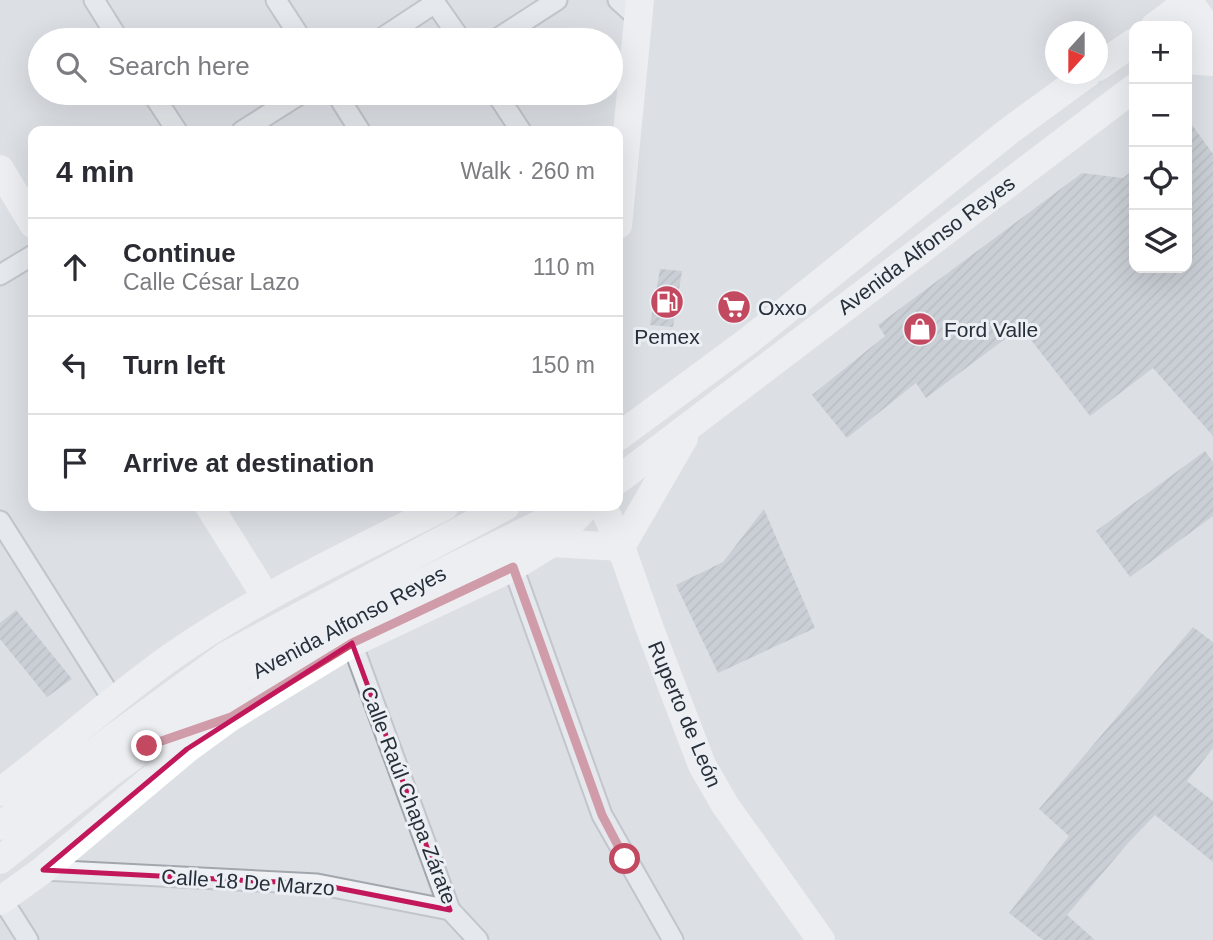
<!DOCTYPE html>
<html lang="en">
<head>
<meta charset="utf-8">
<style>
	body { margin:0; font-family:Arial,sans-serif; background:#f2f2f3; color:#2b2b33 }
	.controls { position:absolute; right:21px; top:21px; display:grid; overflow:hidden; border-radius:14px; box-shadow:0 7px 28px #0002 }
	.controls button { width:63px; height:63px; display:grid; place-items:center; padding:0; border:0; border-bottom:2px solid #e1e1e2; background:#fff; color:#2b2b33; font:35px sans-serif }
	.compass { position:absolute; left:1045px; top:21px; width:63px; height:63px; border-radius:50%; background:#fff; box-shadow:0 7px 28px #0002; rotate:201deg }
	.stop { position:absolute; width:21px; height:21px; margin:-16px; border:5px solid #c34960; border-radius:50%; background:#fff }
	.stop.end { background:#c34960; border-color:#fff; box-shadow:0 2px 7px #0008 }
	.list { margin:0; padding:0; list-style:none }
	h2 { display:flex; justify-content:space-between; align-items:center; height:91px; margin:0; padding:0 28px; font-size:30px }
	h2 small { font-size:23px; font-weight:400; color:#7c7c81 }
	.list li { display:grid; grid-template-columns:46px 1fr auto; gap:21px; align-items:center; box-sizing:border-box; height:98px; padding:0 28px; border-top:2px solid #e1e1e2 }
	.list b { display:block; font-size:26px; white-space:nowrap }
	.list p { margin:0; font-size:23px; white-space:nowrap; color:#7c7c81 }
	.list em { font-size:23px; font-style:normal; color:#7c7c81 }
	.icon { flex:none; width:38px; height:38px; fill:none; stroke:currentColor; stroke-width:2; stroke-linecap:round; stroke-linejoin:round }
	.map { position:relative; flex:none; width:1213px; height:940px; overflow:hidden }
	.search { position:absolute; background:#fff; box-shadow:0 7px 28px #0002; left:28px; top:28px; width:595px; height:77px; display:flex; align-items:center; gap:18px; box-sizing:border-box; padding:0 24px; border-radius:38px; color:#7c7c81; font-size:26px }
	.panel { position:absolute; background:#fff; box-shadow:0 7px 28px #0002; left:28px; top:126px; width:595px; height:385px; border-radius:14px }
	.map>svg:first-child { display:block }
	.building { fill:url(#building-hatch) }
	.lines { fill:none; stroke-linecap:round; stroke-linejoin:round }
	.street-casing { stroke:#a2a7ae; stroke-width:23 }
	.street { stroke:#eff1f4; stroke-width:19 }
	.secondary { stroke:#fff; stroke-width:28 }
	.route { stroke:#c34960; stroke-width:9 }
	.marked { fill:none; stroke:#c2185b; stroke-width:5; stroke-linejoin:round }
	.labels { text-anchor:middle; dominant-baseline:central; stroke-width:6; stroke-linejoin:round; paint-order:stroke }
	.street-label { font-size:21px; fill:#272f3a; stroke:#eceff3 }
	.poi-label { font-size:21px; fill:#272f3a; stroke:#eceff3; text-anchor:start }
</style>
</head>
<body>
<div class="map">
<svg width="1213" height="940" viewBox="0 0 1213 940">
	<defs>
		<pattern id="building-hatch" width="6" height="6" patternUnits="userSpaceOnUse" patternTransform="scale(1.75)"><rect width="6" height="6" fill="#b4bac2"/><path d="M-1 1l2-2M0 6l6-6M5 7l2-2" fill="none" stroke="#92989f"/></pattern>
	</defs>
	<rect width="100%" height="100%" fill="#dce0e5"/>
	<!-- building -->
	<g class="building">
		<path d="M1187 118 1213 154V436L1153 368 1090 416 1021 327 926 398 916 383 847 438 812 395 885 336 878 325 1082 173 1123 178 1134 169V268H1187Z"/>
		<path d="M660 269 682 271 673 327 650 325Z"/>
		<path d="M1205 451 1213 462V516L1130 577 1096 531Z"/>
		<path d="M764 509 815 628 718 673 676 585 723 562Z"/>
		<path d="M16 610 72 679 47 697 0 639V623Z"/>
		<path d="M1193 627 1213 642V748L1187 781 1213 801V862L1155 815 1129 842 1067 915 1095 940H1043L1009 913 1069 836 1039 809Z"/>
	</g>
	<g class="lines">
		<!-- street casing -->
		<g class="street-casing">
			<g id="street">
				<path d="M94 0 119 40"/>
				<path d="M276 0 302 40"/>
				<path d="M433 0 461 40"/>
				<path d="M618 0 639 19"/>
				<path d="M379 40 435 3"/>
				<path d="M495 40 557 0"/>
				<path d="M152 93 177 131"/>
				<path d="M336 93 360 131"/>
				<path d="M496 93 521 131"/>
				<path d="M242 131 302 93"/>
				<path d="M0 275 33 255"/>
				<path d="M0 521 113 700"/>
				<path d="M513 567 602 815 673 940"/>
				<path d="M352 643 450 910 478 940"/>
				<path d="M43 870 317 884 450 910"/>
				<path d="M2 899 28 940"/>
			</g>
		</g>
		<!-- street -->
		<use href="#street" class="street"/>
		<!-- secondary -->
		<g class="secondary">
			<path d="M1188 0 1213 35"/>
			<path d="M1155 26 1190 0"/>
			<path d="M1187 50 1213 33"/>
			<path d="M1187 60 1213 62"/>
			<path d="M1098 67 1134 42"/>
			<path d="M0 169 33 224"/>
			<path d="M618 225 640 0"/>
			<path d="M618 437 748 341 1009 131 1087 74"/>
			<path d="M618 480 1134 88"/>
			<path d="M209 506 266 597"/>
			<path d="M603 506 621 547 650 629 702 765 725 805 821 940"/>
			<path d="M552 543 621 547"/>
			<path d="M621 547 684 438"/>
			<path d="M0 792C58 748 112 699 171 657 257 597 352 553 445 506"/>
			<path d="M0 826 113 738 227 655 506 506"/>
			<path d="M0 860 110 773 242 677 369 609 576 506"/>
			<path d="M0 901 43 870 187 749 231 717 352 643 513 567 552 543 587 506"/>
		</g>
	</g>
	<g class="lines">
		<!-- route -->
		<path class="route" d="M147 746 231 717 352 643 513 567 602 815 625 859"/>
	</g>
	<!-- marked area -->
	<path d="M0 0H1213V940H0ZM352 643 450 910 317 884 43 870 187 749Z" fill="#dce0e5" fill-opacity=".55" fill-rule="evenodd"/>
	<path class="marked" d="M352 643 450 910 317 884 43 870 187 749Z"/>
	<!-- icons -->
	<defs>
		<g id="fuel-disc" transform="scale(1.75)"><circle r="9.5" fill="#c34960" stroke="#eceff3"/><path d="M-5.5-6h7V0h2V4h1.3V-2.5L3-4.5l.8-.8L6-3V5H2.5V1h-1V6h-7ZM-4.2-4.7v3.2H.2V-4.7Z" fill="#fff"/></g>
		<g id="supermarket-disc" transform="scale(1.75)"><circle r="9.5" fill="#c34960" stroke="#eceff3"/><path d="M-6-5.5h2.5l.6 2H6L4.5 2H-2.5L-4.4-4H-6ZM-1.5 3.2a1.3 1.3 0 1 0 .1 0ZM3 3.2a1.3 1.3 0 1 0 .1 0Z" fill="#fff"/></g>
		<g id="shop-disc" transform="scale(1.75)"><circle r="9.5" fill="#c34960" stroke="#eceff3"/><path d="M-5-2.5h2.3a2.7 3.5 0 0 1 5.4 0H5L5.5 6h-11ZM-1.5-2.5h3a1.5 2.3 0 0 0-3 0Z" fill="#fff"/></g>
	</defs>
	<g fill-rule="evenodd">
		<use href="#fuel-disc" x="667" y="302"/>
		<use href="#supermarket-disc" x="734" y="307"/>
		<use href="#shop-disc" x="920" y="329"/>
	</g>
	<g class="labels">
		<!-- street labels -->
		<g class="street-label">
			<text transform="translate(926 245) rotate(-37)">Avenida Alfonso Reyes</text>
			<text transform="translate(349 622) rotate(-28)">Avenida Alfonso Reyes</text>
			<text transform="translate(685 714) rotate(67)">Ruperto de León</text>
			<text transform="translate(409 795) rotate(69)">Calle Raúl Chapa Zárate</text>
			<text transform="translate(248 882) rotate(4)">Calle 18 De Marzo</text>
		</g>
		<!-- poi labels -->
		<g class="poi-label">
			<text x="758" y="307">Oxxo</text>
			<text x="944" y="329">Ford Valle</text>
			<text x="667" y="336" text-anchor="middle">Pemex</text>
		</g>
	</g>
</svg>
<div class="controls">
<button>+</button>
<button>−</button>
<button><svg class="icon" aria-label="locate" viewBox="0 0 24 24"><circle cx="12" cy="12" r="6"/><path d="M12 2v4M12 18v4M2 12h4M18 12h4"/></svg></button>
<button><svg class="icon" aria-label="layers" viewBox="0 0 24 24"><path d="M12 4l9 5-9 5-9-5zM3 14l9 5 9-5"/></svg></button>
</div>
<svg class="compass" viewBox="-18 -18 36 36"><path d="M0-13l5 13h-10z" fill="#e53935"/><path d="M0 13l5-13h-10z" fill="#7c7c81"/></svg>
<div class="stop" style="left:625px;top:859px"></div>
<div class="stop end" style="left:147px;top:746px"></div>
<div class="search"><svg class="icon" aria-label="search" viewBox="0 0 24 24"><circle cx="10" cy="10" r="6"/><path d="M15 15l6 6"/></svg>Search here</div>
<section class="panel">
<h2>4 min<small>Walk · 260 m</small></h2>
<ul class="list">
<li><svg class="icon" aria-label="ahead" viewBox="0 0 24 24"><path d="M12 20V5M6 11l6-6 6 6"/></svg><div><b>Continue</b><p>Calle César Lazo</p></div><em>110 m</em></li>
<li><svg class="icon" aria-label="left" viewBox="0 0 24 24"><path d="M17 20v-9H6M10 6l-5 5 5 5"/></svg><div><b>Turn left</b></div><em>150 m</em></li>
<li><svg class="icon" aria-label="arrive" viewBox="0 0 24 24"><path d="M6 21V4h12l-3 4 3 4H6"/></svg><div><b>Arrive at destination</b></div></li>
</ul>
</section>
</div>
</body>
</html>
